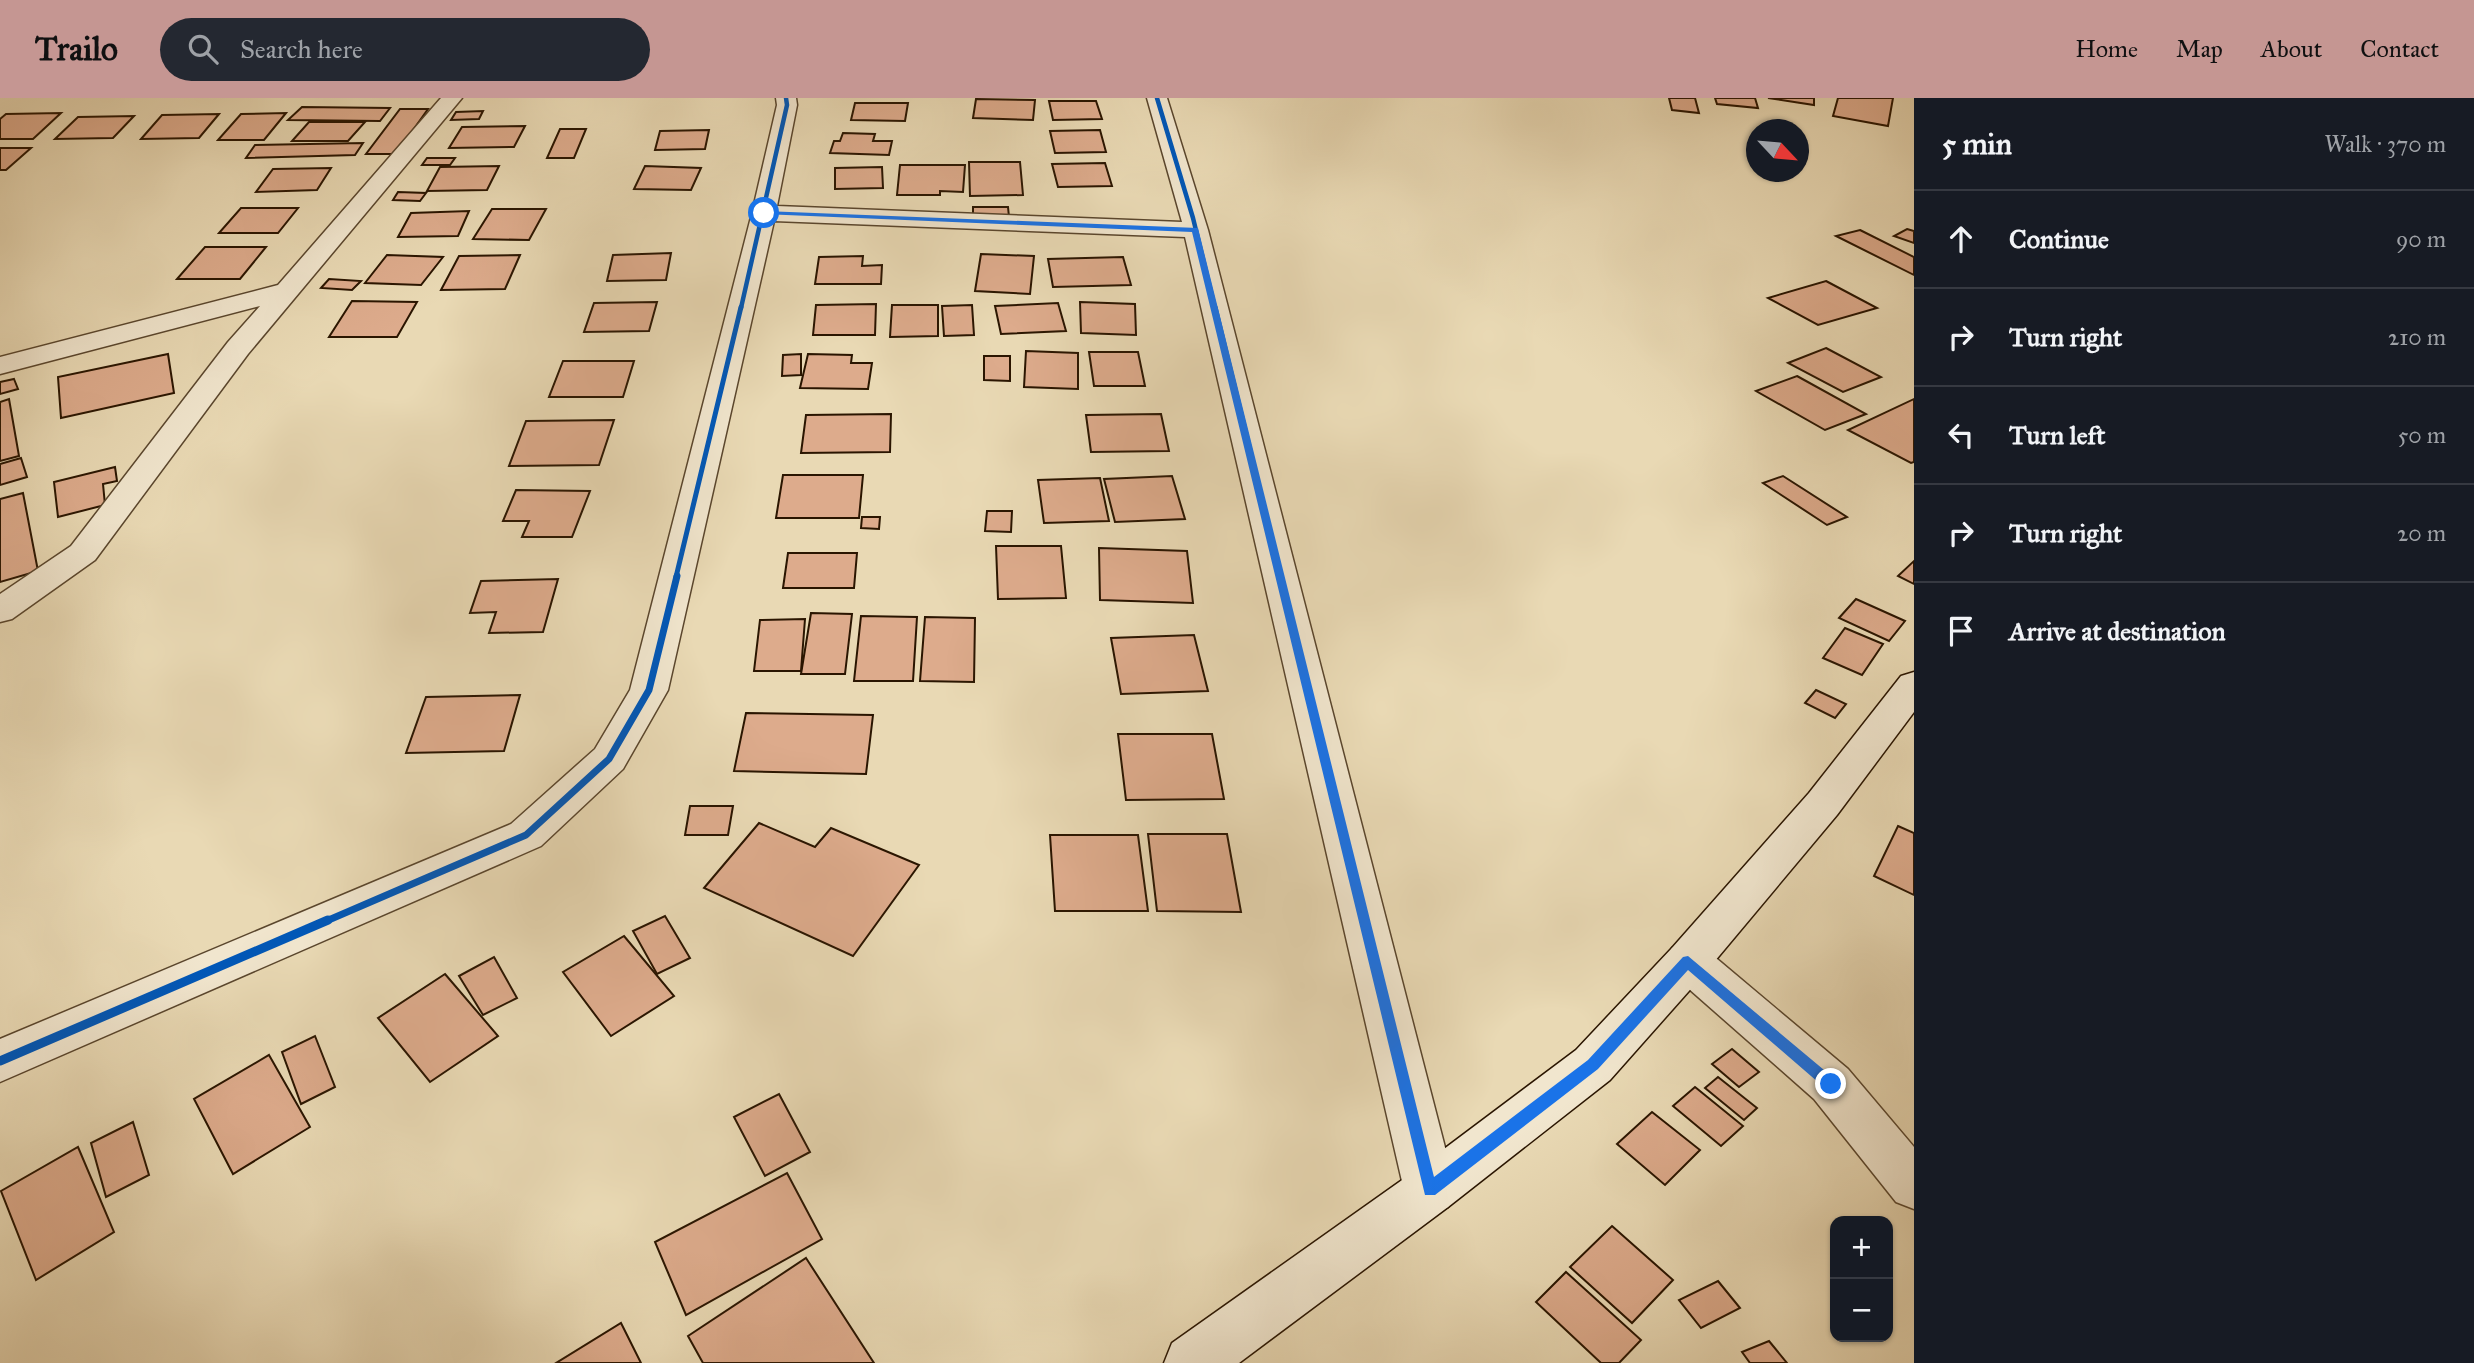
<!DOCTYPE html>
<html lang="en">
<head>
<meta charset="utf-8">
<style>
	body { margin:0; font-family:"IM FELL Great Primer",serif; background:#242831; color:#f1f3f6 }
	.controls { position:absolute; right:21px; bottom:21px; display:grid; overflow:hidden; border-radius:14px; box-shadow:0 2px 5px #0004 }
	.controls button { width:63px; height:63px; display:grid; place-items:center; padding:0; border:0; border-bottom:2px solid #363941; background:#171b24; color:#f1f3f6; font:35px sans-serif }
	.compass { position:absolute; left:1746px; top:21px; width:63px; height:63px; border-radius:50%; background:#171b24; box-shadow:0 2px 5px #0004; rotate:116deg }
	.stop { position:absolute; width:21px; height:21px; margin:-16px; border:5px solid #1a73e8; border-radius:50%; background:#fff }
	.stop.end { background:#1a73e8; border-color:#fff; box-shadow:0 2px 7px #0008 }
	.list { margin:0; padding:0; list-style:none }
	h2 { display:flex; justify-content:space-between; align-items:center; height:91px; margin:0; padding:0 28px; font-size:30px }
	h2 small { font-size:23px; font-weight:400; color:#9ea1a6 }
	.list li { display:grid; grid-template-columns:46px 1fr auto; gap:21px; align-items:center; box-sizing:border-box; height:98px; padding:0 28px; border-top:2px solid #363941 }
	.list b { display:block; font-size:26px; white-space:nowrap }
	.list em { font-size:23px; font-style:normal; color:#9ea1a6 }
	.icon { flex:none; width:38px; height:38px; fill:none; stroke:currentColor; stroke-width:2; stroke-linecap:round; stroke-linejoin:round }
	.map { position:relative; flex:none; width:1914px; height:1265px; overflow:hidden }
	header { display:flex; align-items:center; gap:42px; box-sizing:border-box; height:98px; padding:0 35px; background:#c59692; color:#111 }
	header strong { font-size:33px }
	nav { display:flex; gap:38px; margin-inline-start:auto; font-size:24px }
	.search { width:490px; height:63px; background:#242831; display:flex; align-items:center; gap:18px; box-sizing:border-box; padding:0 24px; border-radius:38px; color:#9ea1a6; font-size:26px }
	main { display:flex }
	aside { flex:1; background:#171b24 }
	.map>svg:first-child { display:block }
	.building { fill:#ddab8c; stroke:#2a1500; stroke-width:2 }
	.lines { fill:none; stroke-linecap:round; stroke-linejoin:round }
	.street-casing { stroke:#5a462d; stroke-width:3 }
	.secondary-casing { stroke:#2a1500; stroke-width:3 }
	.street { fill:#f1e6ce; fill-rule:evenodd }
	.secondary { fill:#f1e6ce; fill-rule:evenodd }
	.cycleway-far3-casing { stroke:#f1e6ce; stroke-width:7 }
	.cycleway-far2-casing { stroke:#f1e6ce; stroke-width:9 }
	.cycleway-far1-casing { stroke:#f1e6ce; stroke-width:11 }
	.cycleway-casing { stroke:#f1e6ce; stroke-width:13 }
	.cycleway-far3 { stroke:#0057b8; stroke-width:4.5 }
	.cycleway-far2 { stroke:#0057b8; stroke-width:5 }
	.cycleway-far1 { stroke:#0057b8; stroke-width:7 }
	.cycleway { stroke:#0057b8; stroke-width:9 }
	.route { fill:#1a73e8 }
</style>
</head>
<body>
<header>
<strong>Trailo</strong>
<div class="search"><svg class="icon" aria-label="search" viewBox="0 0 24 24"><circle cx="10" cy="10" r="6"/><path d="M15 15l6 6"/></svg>Search here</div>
<nav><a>Home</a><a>Map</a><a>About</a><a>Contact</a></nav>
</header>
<main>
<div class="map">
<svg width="1914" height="1265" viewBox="0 0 1914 1265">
	<rect width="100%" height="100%" fill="#e9d9b4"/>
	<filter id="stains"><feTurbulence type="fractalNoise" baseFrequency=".00286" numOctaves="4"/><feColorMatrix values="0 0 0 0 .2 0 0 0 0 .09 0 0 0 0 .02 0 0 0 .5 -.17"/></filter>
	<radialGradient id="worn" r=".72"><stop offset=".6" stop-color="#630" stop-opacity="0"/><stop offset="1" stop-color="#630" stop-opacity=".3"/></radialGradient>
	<!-- building -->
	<g class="building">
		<path d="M1669 0H1695L1699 15 1672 12Z"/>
		<path d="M1715 0H1755L1758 10 1717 6Z"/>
		<path d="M1768 0H1814V7Z"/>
		<path d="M1838 0H1893L1888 28 1833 18Z"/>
		<path d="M976 1 1035 2 1033 22 973 20Z"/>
		<path d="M1049 3H1096L1102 21 1053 22Z"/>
		<path d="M855 5H908L905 23 851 22Z"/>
		<path d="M302 9 390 10 380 23 288 22Z"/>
		<path d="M400 11H428L396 56H366Z"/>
		<path d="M483 13 479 21 451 22 456 14Z"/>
		<path d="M61 15 33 41H0V21L6 16Z"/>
		<path d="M286 15 264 42H218L241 16Z"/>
		<path d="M219 16 199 40 141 41 162 17Z"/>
		<path d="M134 18 113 40 55 41 78 19Z"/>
		<path d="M309 24H365L348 43H292Z"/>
		<path d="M525 28 514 49 449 50 462 29Z"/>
		<path d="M560 31H586L574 60H547Z"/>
		<path d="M709 32 705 51 655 52 660 33Z"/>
		<path d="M1100 32 1106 54 1055 55 1050 33Z"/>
		<path d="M843 35 875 36 873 43H892L889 57 830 55 834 43H840Z"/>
		<path d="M363 45 355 57 246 60 255 47Z"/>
		<path d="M0 50H31L6 72H0Z"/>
		<path d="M427 60H455L450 67H422Z"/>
		<path d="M969 64H1020L1023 97 970 98Z"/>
		<path d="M1105 65 1112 88 1058 89 1052 66Z"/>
		<path d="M900 67H965L963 94 940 93V97H897Z"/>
		<path d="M499 68 487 92 427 93 440 69Z"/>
		<path d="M645 68 701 70 691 92 634 91Z"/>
		<path d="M882 69 883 90 835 91V70Z"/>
		<path d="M331 70 317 92 256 94 273 71Z"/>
		<path d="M398 94 426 95 420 103 393 102Z"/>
		<path d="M973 109H1008L1009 119 973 120Z"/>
		<path d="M241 110H298L278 135H219Z"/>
		<path d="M492 111H546L529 142 473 141Z"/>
		<path d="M469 113 458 138 398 139 411 115Z"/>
		<path d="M1907 131 1914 133V145L1894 138Z"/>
		<path d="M1860 132 1914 159V177L1836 138Z"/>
		<path d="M205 149H266L240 181H177Z"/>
		<path d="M671 155 666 182 607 183 613 157Z"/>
		<path d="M981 156 1034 158 1030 196 975 193Z"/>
		<path d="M387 157 443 159 421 187 365 185Z"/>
		<path d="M520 157 505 191 441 192 459 158Z"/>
		<path d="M863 158 862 168 882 167 881 186H815L819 159Z"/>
		<path d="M1123 159 1131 187 1053 189 1048 161Z"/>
		<path d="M329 181 361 183 352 192 321 190Z"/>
		<path d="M1826 183 1877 210 1818 227 1768 200Z"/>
		<path d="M352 203 417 204 397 239H329Z"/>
		<path d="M657 204 649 233 584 234 594 205Z"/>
		<path d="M1080 204 1135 206 1136 237 1081 235Z"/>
		<path d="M1058 205 1066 233 1001 236 995 208Z"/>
		<path d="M876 206 875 237H813L816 207Z"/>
		<path d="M892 207H938V238L890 239Z"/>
		<path d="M972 207 974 237 944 238 942 208Z"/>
		<path d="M1826 250 1881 279 1843 294 1788 265Z"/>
		<path d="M1026 253 1078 255V291L1024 289Z"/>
		<path d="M1089 254H1138L1145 288H1094Z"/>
		<path d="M168 256 174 295 61 320 58 279Z"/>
		<path d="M801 256V277L782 278 783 257Z"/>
		<path d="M808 256 852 257 851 265H872L868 291 800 290Z"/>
		<path d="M984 258H1010V283L984 282Z"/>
		<path d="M563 263H634L623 299H549Z"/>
		<path d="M1797 278 1866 316 1825 332 1756 293Z"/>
		<path d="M14 281 18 291 0 296V284Z"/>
		<path d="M9 301 19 358 0 363V304Z"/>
		<path d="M1914 301V364L1911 365 1848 332Z"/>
		<path d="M891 316 890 354 801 355 806 317Z"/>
		<path d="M1161 316 1169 353 1091 354 1086 317Z"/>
		<path d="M614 322 599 367 509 368 526 323Z"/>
		<path d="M21 360 27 379 0 387V366Z"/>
		<path d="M115 369 117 383 103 386 105 407 58 419 54 384Z"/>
		<path d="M783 377H863L859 420H776Z"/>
		<path d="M1172 378 1185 421 1115 424 1104 381Z"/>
		<path d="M1783 378 1847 419 1827 427 1763 385Z"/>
		<path d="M1100 380 1109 423 1044 425 1038 382Z"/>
		<path d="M516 392 590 393 572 439H522L529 423H503Z"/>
		<path d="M23 395 38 473 0 484V401Z"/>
		<path d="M987 413H1012L1011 434 985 433Z"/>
		<path d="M862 419H880L879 431 861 430Z"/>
		<path d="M996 448H1061L1066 500 998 501Z"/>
		<path d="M1099 450 1187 453 1193 505 1100 502Z"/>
		<path d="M788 455H857L854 490H783Z"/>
		<path d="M1914 463V486L1898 478Z"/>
		<path d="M558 481 543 534 489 535 496 514 470 515 481 483Z"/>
		<path d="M1856 501 1905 523 1889 543 1839 520Z"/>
		<path d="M811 515 852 516 845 576H801Z"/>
		<path d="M861 518 917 519 913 583H854Z"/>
		<path d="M925 519 975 520 974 584 920 583Z"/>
		<path d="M805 521 801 573H754L760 522Z"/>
		<path d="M1845 530 1883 546 1862 577 1823 560Z"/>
		<path d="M1194 537 1208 593 1121 596 1111 540Z"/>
		<path d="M1816 592 1846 606 1835 620 1805 605Z"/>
		<path d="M520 597 504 653 406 655 426 599Z"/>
		<path d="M746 615 873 617 866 676 734 673Z"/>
		<path d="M1118 636H1212L1224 701 1126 702Z"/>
		<path d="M690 708H733L728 737H685Z"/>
		<path d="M759 725 815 749 831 730 919 767 853 858 704 790Z"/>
		<path d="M1898 728 1914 735V797L1874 778Z"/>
		<path d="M1148 736H1227L1241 814 1157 813Z"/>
		<path d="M1050 737H1138L1148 813H1055Z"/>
		<path d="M665 818 690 860 657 876 633 833Z"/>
		<path d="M624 838 674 898 611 938 563 874Z"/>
		<path d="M494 859 517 900 483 917 459 878Z"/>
		<path d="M445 876 498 938 430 984 378 920Z"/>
		<path d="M315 938 335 989 301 1006 282 954Z"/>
		<path d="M1732 951 1759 974 1739 989 1712 966Z"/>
		<path d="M269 957 310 1029 233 1076 194 1001Z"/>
		<path d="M1718 979 1757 1010 1744 1022 1705 990Z"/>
		<path d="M1695 989 1743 1028 1721 1048 1673 1008Z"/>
		<path d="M779 996 810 1054 765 1078 734 1019Z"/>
		<path d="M1652 1014 1700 1052 1665 1087 1617 1046Z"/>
		<path d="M133 1024 149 1077 106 1099 91 1045Z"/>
		<path d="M78 1049 114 1134 36 1182 1 1093Z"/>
		<path d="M787 1075 822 1141 686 1217 655 1144Z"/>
		<path d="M1612 1128 1673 1182 1632 1225 1570 1169Z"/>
		<path d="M806 1160 874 1265H703L688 1238Z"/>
		<path d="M1566 1174 1641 1242 1619 1265H1601L1536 1204Z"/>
		<path d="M1718 1183 1740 1210 1701 1230 1679 1202Z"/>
		<path d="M621 1225 641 1265H556Z"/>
		<path d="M1769 1243 1787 1265H1750L1742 1254Z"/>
	</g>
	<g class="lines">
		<!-- street casing -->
		<g class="street-casing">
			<g id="street">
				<path d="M441 0H462L248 256 95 462 12 521 0 524V496L71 448 228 244 260 208 0 276V259L278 187Z"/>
				<path d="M776 0H796L797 7 777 108 1182 124 1147 0H1167L1208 132 1456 1092 1448 1109 1430 1116 1412 1109 1404 1092 1185 139 774 123 668 592 623 671 541 748 0 984V941L511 726 595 651 630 592 752 115 777 7Z"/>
				<path d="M1688 844 1704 850 1848 971 1914 1049V1111L1896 1104 1814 1001 1672 876 1666 863 1672 850Z"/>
			</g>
		</g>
		<!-- secondary casing -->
		<g class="secondary-casing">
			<path id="secondary" d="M1914 574V614L1837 717 1704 876 1610 982 1448 1109 1239 1265H1164L1172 1245 1412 1075 1576 952 1672 850 1809 695 1901 578Z"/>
		</g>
		<!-- street -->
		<use href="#street" class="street"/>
		<!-- secondary -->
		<use href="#secondary" class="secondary"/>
		<!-- cycleway-far3 casing -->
		<g class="cycleway-far3-casing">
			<g id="cycleway-far3">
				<path d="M1157 0 1193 120 1215 210"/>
				<path d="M741 210 787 7 786 0"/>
			</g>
		</g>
		<!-- cycleway-far2 casing -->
		<g class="cycleway-far2-casing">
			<g id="cycleway-far2">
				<path d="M1215 209 1281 479"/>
				<path d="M676 479 741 209"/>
			</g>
		</g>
		<!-- cycleway-far1 casing -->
		<g class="cycleway-far1-casing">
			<g id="cycleway-far1">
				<path d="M1280 478 1365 824"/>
				<path d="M324 824 526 737 609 661 649 592 677 478"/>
			</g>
		</g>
		<!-- cycleway casing -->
		<g class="cycleway-casing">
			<g id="cycleway">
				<path d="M1364 822 1430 1092"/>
				<path d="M0 963 328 822"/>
			</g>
		</g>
		<!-- cycleway-far3 -->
		<use href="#cycleway-far3" class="cycleway-far3"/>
		<!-- cycleway-far2 -->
		<use href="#cycleway-far2" class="cycleway-far2"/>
		<!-- cycleway-far1 -->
		<use href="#cycleway-far1" class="cycleway-far1"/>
		<!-- cycleway -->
		<use href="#cycleway" class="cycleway"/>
	</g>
	<!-- route -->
	<path class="route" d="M764 113 1198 130 1434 1079 1588 962 1683 859 1688 858 1836 982V991H1826L1688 872 1598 971 1435 1097H1425L1192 134 762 116Z"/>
	<rect width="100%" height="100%" filter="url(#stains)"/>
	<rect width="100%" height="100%" fill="url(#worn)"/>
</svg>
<div class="controls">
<button>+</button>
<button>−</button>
</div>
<svg class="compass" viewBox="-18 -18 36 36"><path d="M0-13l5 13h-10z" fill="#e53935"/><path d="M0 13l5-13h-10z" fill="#9ea1a6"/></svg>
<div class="stop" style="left:764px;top:115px"></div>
<div class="stop end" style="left:1831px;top:986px"></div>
</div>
<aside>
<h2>5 min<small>Walk · 370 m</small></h2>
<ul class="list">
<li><svg class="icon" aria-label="ahead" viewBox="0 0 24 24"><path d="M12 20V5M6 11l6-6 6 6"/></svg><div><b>Continue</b></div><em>90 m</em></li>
<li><svg class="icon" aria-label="right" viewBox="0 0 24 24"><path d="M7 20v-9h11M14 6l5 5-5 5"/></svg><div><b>Turn right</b></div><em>210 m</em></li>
<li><svg class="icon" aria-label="left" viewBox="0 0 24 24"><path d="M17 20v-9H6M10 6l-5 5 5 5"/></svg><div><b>Turn left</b></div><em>50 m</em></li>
<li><svg class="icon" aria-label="right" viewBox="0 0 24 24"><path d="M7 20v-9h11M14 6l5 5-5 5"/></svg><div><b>Turn right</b></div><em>20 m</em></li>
<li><svg class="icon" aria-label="arrive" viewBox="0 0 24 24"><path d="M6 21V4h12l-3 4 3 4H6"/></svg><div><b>Arrive at destination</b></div></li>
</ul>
</aside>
</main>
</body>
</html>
